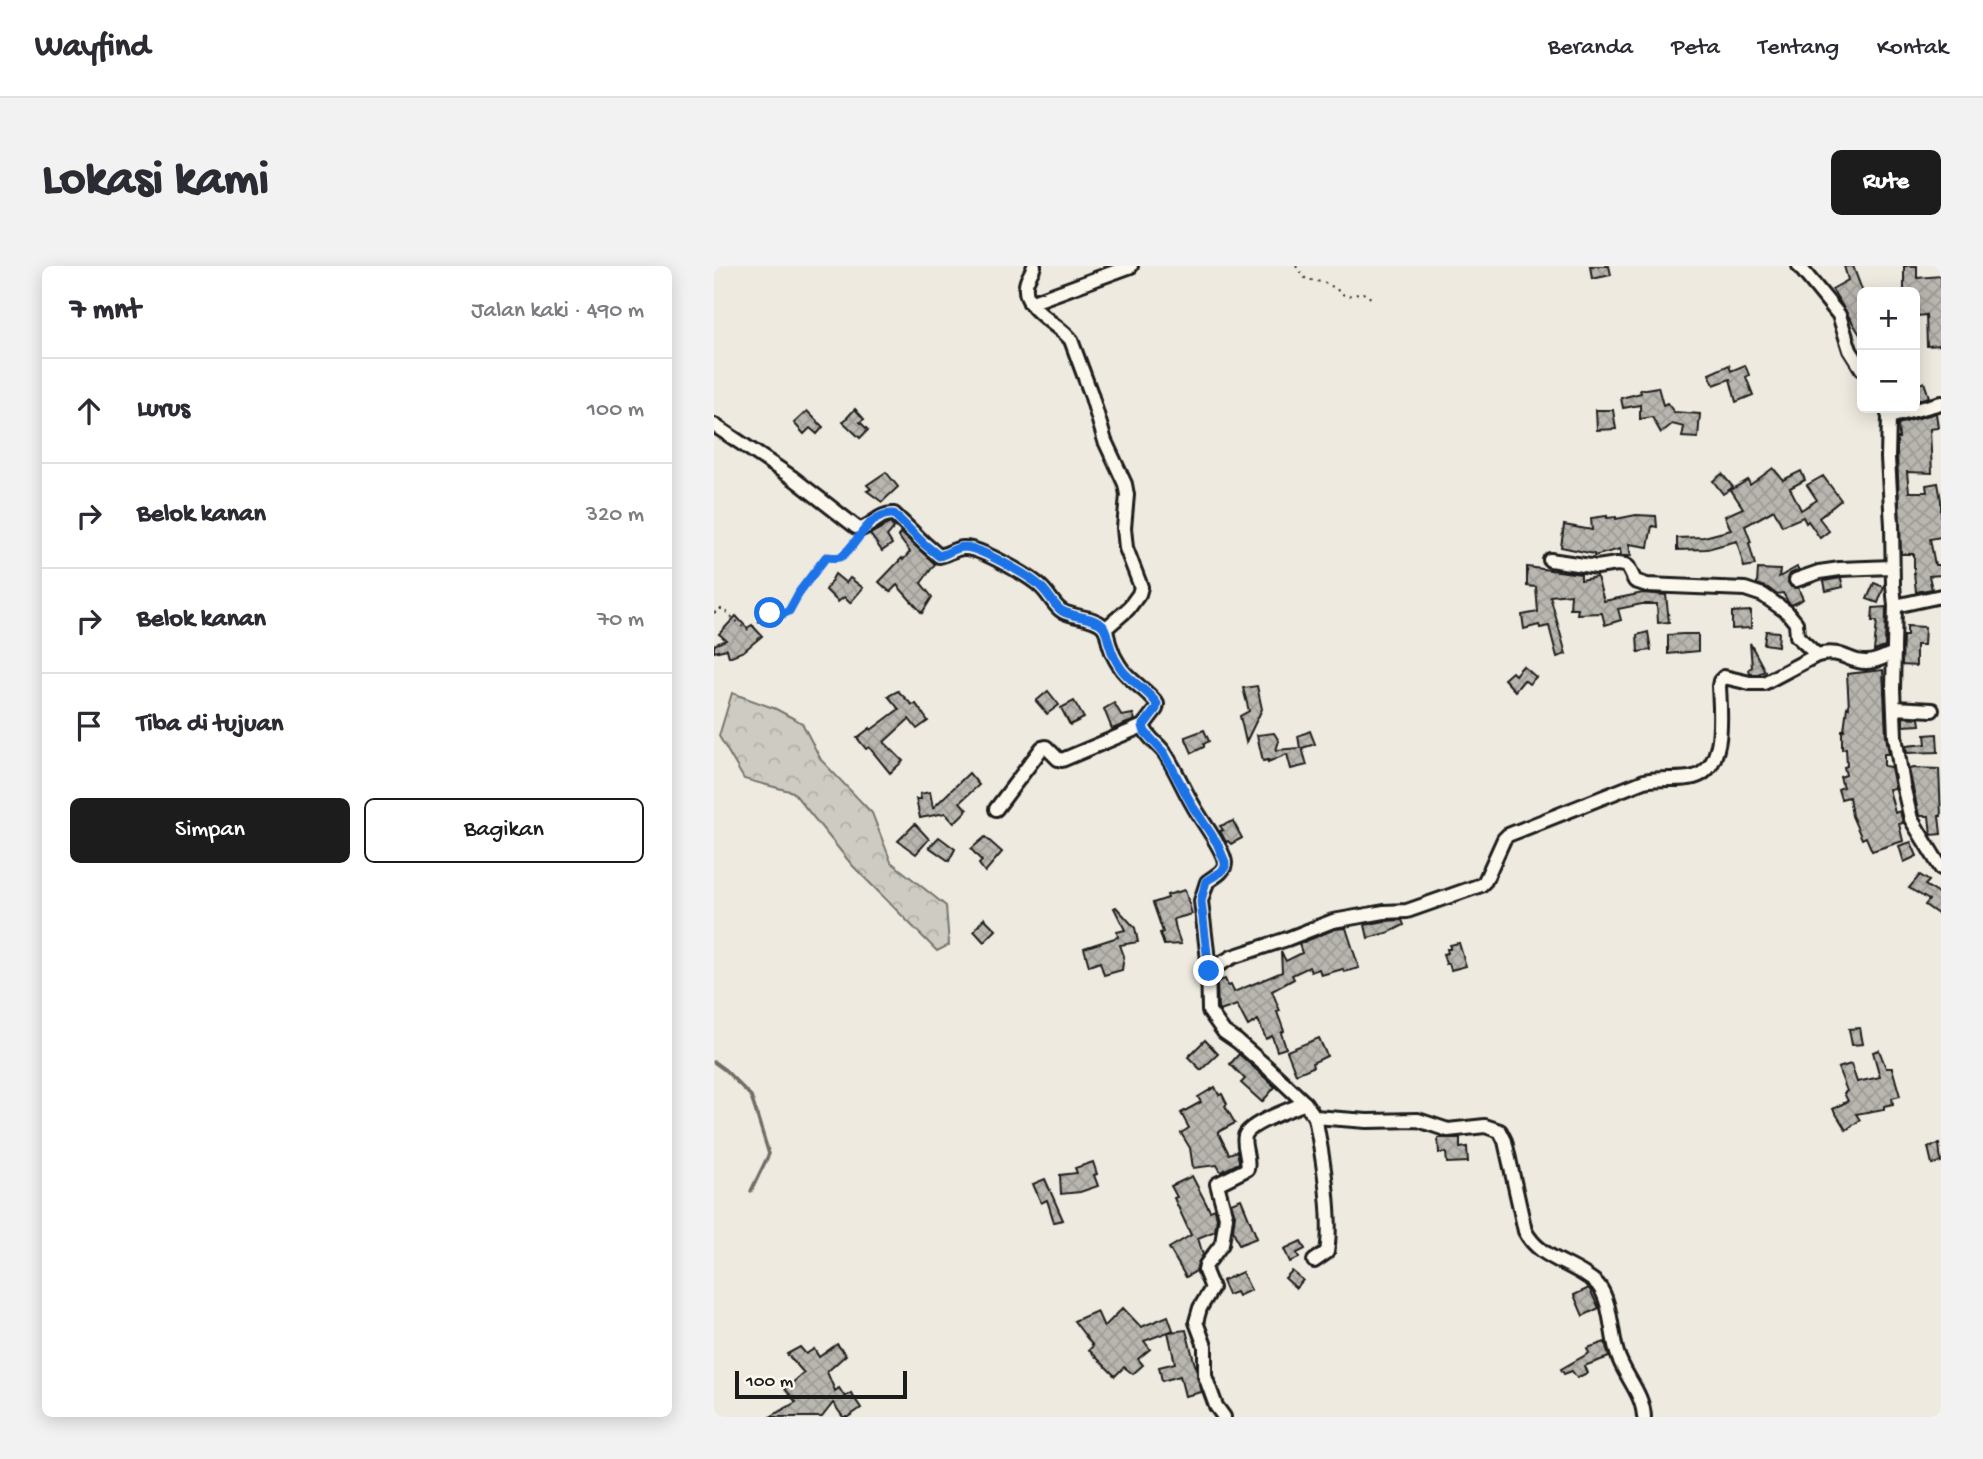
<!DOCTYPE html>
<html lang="id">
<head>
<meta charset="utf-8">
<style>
	body { margin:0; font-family:"Gochi Hand",sans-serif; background:#f2f2f3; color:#2b2b33 }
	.controls { position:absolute; right:21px; top:21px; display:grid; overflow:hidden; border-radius:10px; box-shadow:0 4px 18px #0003 }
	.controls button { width:63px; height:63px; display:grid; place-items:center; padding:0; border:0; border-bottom:2px solid #e1e1e2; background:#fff; color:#2b2b33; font:35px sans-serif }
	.scale { position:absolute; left:21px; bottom:18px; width:172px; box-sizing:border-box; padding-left:7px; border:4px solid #1c1c1c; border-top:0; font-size:19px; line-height:24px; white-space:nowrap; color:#1c1c1c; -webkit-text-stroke:5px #fbf7ec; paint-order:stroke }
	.stop { position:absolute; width:21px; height:21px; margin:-16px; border:5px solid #1a73e8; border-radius:50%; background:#fff }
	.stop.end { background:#1a73e8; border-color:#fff; box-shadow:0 2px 7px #0008 }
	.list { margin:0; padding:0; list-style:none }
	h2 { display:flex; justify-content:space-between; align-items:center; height:91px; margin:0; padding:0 28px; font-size:30px }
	h2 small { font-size:23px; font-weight:400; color:#7c7c81 }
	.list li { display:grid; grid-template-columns:46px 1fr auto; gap:21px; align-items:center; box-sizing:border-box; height:105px; padding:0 28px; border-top:2px solid #e1e1e2 }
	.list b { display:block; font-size:26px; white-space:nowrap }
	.list em { font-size:23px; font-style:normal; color:#7c7c81 }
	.actions { display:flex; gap:14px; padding:21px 28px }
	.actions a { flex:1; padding:16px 0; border:2px solid #1c1c1c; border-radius:10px; text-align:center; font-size:24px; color:#1c1c1c }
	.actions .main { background:#1c1c1c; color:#fff }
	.icon { flex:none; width:38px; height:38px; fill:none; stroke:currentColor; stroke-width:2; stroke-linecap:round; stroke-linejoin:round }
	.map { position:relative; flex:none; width:1227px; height:1151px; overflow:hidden; border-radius:10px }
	header { display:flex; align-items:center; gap:42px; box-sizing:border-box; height:98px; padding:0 35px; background:#fff; border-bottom:2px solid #e1e1e2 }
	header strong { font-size:33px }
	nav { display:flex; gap:38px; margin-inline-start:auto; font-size:24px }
	.intro { display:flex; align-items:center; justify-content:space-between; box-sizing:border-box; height:168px; padding:0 42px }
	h1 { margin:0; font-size:49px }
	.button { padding:18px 32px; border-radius:10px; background:#1c1c1c; color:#fff; font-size:24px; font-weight:700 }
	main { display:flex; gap:42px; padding:0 42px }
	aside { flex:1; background:#fff; border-radius:10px; box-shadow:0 4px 18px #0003 }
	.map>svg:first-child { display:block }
	.forest { fill:url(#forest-crowns); stroke:#75746f; stroke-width:2 }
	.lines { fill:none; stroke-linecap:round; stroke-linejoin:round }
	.stream { stroke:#6f6d69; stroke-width:3.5 }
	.building { fill:url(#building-cross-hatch); stroke:#1c1c1c; stroke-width:2 }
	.street-casing { stroke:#1c1c1c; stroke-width:18 }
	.path { stroke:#1c1c1c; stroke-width:2; stroke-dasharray:2 5; stroke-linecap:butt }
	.street { stroke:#fbf7ec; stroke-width:12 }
	.route { stroke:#1a73e8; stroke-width:9 }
</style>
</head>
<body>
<header>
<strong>Wayfind</strong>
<nav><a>Beranda</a><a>Peta</a><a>Tentang</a><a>Kontak</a></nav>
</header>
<div class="intro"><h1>Lokasi kami</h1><a class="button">Rute</a></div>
<main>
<aside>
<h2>7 mnt<small>Jalan kaki · 490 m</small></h2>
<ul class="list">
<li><svg class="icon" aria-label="ahead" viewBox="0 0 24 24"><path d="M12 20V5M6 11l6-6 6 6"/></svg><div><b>Lurus</b></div><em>100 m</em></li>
<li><svg class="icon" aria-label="right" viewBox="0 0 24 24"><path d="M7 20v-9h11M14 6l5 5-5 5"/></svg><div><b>Belok kanan</b></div><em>320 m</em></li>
<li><svg class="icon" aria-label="right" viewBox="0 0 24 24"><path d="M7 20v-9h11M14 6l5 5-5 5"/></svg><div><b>Belok kanan</b></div><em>70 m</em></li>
<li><svg class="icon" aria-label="arrive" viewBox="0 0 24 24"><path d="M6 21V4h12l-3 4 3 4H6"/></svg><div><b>Tiba di tujuan</b></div></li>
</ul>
<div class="actions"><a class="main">Simpan</a><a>Bagikan</a></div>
</aside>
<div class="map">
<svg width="1227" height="1151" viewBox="0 0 1227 1151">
	<defs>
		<pattern id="forest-crowns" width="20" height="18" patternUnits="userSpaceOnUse" patternTransform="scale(1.75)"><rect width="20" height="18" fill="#ceccc2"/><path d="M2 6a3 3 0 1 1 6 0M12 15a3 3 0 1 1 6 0" fill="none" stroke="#b0afa6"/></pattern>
		<pattern id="building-cross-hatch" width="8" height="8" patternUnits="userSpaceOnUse" patternTransform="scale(1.75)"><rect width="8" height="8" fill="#b9b6af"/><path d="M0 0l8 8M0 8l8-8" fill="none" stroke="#9e9c96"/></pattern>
	</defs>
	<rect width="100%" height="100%" fill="#eeeadf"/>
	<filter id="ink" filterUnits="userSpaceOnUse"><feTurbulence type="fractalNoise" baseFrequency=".0143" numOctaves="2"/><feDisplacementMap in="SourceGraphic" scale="14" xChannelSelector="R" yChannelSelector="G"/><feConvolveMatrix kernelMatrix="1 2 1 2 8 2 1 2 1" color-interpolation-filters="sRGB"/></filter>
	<g filter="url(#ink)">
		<!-- forest -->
		<path class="forest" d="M18 427 62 443 88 457 107 494 158 547 177 596 232 640 235 679 223 685 138 599 79 526 30 513 5 470Z"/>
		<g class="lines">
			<!-- stream -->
			<path class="stream" d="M0 796 11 804 37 830 55 888 37 925"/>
		</g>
		<!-- building -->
		<g class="building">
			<path d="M876 0H895L897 9 878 13Z"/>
			<path d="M1130 0H1139L1148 24V72L1118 23 1134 14Z"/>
			<path d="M1190 0H1203V12L1227 10V79L1213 80 1212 49 1204 50 1201 26H1190Z"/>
			<path d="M1015 99 1017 105 1031 99 1035 109 1032 111 1039 129 1022 136 1016 113 1000 119 995 108Z"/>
			<path d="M1210 116 1215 131 1203 134 1201 120Z"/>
			<path d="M944 121 949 139 953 137 960 146 986 148 984 172 968 171 970 161 958 158 947 167 938 151 926 153V139L909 142 907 132 927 127 926 124Z"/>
			<path d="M141 143 150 153 146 156 154 164 146 172 129 156Z"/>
			<path d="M882 144H899L902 163 883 164Z"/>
			<path d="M93 145 109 161 103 168 96 162 90 168 80 157Z"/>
			<path d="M1222 147 1224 162 1216 163 1218 207 1193 206 1195 226H1213L1212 219 1224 217 1227 234V271L1216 273 1221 299H1227V309L1215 310 1218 323 1202 326 1200 307V288H1187L1183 186V172H1185L1184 158Z"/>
			<path d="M1059 202 1069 214 1087 205 1091 214 1076 222 1087 244 1103 234 1093 219 1109 210 1127 234 1105 252 1115 265 1106 272 1094 255 1092 257 1089 251 1068 260 1060 244 1031 260 1037 276 1035 277 1041 299 1030 301 1023 275 993 283 963 284V272L990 271 1017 264 1011 250 1029 242 1017 224 1034 214 1036 219Z"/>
			<path d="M172 206 184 221 168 236 153 225 157 223 153 219Z"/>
			<path d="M1008 208 1019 221 1009 228 999 215Z"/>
			<path d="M922 249 942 250 943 261 938 260 934 281 915 278 917 290H907L906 283 880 290V288L847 281 850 259 878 264 877 252 893 250V252L902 251V253Z"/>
			<path d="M176 257 180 262 173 270 178 278 168 285 156 268Z"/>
			<path d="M187 267 221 298 207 317 218 331 208 347 183 319 176 326 165 316 188 292 189 294 196 286 184 270Z"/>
			<path d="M813 301 867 308V314L883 311 890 335 929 327 952 329 955 356 944 357 943 338H928L904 343 907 354 891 359 888 347 863 348 864 343H856L857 328 836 330 852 388 843 391 835 360 826 362 825 359 810 363 808 349 824 346 822 321 813 320Z"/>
			<path d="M1083 301 1085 304 1076 308 1074 316 1077 321 1084 322 1089 333 1078 339 1074 336 1069 327 1062 328 1054 322 1043 318 1044 303 1066 304 1065 311Z"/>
			<path d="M121 308 132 317 136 312 149 322 136 337 130 331 124 336 112 324Z"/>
			<path d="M1127 312 1129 321 1112 325 1110 315Z"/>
			<path d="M1160 317 1170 321 1164 337 1153 333Z"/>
			<path d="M1172 341 1171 381 1160 385 1163 355H1158L1159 342Z"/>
			<path d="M1037 345V362L1018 363V346Z"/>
			<path d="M22 350 33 362 38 359 48 370 30 385 15 391 13 383 0 386V379L12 374 5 368Z"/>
			<path d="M1193 360 1211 361 1210 379H1202V400L1188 399 1189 370H1193Z"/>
			<path d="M1052 365 1065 366 1064 380 1050 378Z"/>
			<path d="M934 366 937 384 924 386 923 369Z"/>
			<path d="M969 368H984V385L954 388V369Z"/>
			<path d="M1036 377 1051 405 1044 408H1036L1035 403 1038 401Z"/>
			<path d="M809 400 822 411 815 418 810 414 801 425 790 413 798 406 801 409Z"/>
			<path d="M1169 404 1172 470 1175 488H1170V500L1177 501 1181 522 1175 523 1181 547 1186 545 1189 557 1185 558 1189 575 1158 585 1152 571 1148 573 1138 550 1135 531 1127 533 1124 523 1129 521 1126 511 1132 509 1130 501 1133 500 1132 482 1128 483V464H1130L1133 441 1135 442 1133 408Z"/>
			<path d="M543 420 548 443 532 476 526 450 535 445 529 422Z"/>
			<path d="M184 425 198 439 202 438 214 455 203 463 195 453 170 476 189 495 176 507 155 481 152 483 143 472 156 462 157 464 185 443 174 430Z"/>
			<path d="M334 425 345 439 333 448 322 435Z"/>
			<path d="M360 435 370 452 356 459 347 442Z"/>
			<path d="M400 437 408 450 419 448 421 454 398 463 390 443Z"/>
			<path d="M1189 451 1205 452 1206 459 1189 460Z"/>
			<path d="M490 464 495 475 490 478V481L478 487 471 471Z"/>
			<path d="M596 465 601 478 588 482 593 499 577 503 573 488 554 496V494L549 495 543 469 560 467 565 475 562 484 586 482 584 470Z"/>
			<path d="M1223 468 1224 486 1193 487 1192 480 1212 478 1211 469Z"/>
			<path d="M1200 502 1225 503 1227 550H1225L1227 568 1217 569 1215 550H1205L1195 503Z"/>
			<path d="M255 507 265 519 246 536 253 544 240 557 231 547 206 552 202 533H207L206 528 216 526 219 542Z"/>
			<path d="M519 555 528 572 517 578 514 575 512 576 506 565 509 564 506 560Z"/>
			<path d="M201 558 215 573 202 588 184 575Z"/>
			<path d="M225 571 241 583 235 595 215 581Z"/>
			<path d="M271 571 288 586 271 606 265 598 268 595 257 583Z"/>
			<path d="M1197 576 1203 590 1190 596 1185 580Z"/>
			<path d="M1206 609 1215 615 1211 619 1227 629V650L1211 639 1215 634 1195 622Z"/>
			<path d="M471 624 478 648 460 653 462 664 467 678 450 679 446 667 449 666 439 637 454 632 453 629Z"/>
			<path d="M402 641 421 662 424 676 406 679 410 690 408 704 390 709 386 696 375 700 370 682 404 671 403 666 411 664 400 642Z"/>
			<path d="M270 652 282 664 270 676 260 665Z"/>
			<path d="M688 654 690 659 676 666 654 672 651 659 671 655Z"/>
			<path d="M632 662 645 702 630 706 629 703 607 709 605 703 597 706 595 701 578 709 580 713 558 725 566 745 563 746 570 765 567 767 572 782 563 785 558 770 552 773 544 754 534 760 523 739 506 745 504 743 503 716 511 713 514 720 517 719 520 726 568 706 567 686 572 695 588 687 585 678 621 663Z"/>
			<path d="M745 677 752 700 737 704 735 697 732 698 729 688 734 687 733 683H736V679Z"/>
			<path d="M1146 762 1149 778 1138 779 1135 763Z"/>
			<path d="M605 772 613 790 598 797 599 801 582 808 573 785Z"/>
			<path d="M491 774 504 788 487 804 474 791Z"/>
			<path d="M1165 784 1172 802H1178L1186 830 1178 832 1179 838 1170 840V843L1142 848 1146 854 1132 864 1119 843 1134 835 1130 827 1133 825 1124 802 1137 798 1143 816 1166 811 1159 786Z"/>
			<path d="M525 788 561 821 548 836 527 817 531 813 516 798Z"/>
			<path d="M501 821 505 829 508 828 513 838 511 840 521 857 504 866 515 888 523 885 525 895V897L507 906 503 899 479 902 476 882 467 867 475 862 467 847 487 836 484 831Z"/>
			<path d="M724 872H746V882L753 881 754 896 733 897 732 887H725Z"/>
			<path d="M1225 878 1227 896 1218 898 1214 881Z"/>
			<path d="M379 896 383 908 380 909 384 920 366 926 347 928 346 909 363 907 361 902Z"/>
			<path d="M478 910 496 945 501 943 503 952 501 965 484 972 489 989 484 997 482 1005 472 1011 455 982 477 969 460 932 463 931 457 920Z"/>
			<path d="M331 913 349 954 340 956 333 934 327 937 319 918Z"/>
			<path d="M527 933 543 972 525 979 519 964 521 949 517 937Z"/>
			<path d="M587 975 591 983 583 987 585 992 576 996 570 983Z"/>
			<path d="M578 1005 589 1014 582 1022 571 1012Z"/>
			<path d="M528 1006 537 1024 524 1030 522 1026 514 1029 508 1015Z"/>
			<path d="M875 1022 885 1042 869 1050 860 1029Z"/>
			<path d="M409 1042 427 1061 454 1050 459 1064 455 1066 472 1064 488 1126 471 1130 466 1110 448 1115 445 1101 461 1097 454 1066 430 1075 436 1083 424 1093 429 1099 419 1108 410 1101 401 1110 375 1084 379 1080 360 1055 383 1045 390 1061Z"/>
			<path d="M891 1076 895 1091 870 1100 873 1107 863 1112 858 1105 850 1108 847 1103 875 1087 873 1082Z"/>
			<path d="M123 1078 132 1089 113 1106 121 1125 125 1122 131 1131 137 1127 147 1142 134 1151H129L119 1137 108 1151H56L82 1136 71 1123 90 1107 73 1088 86 1081 92 1088 100 1083 105 1091Z"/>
		</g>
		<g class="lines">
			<!-- street casing -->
			<g class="street-casing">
				<g id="street">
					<path d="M320 0C318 7 312 13 312 20 309 44 345 58 357 74L377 128 391 175 411 218 413 229 410 262 412 282 427 321 425 328 414 343 391 363"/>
					<path d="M1085 0 1125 49 1136 84 1148 103"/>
					<path d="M316 37 417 0"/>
					<path d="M1172 142 1175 151 1174 192 1178 259 1179 319 1181 340 1179 423 1181 470 1189 519 1197 553 1227 602"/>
					<path d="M1175 151 1227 137"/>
					<path d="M0 159 79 212 142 261 147 263C159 259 166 247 180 248L210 277 225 290C234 289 242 281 251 282 266 282 316 310 327 321 335 328 340 340 348 345 360 352 379 350 389 360 394 365 393 373 396 380 398 387 401 393 405 399 414 415 433 423 443 438L442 443 429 460C433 471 443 477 450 486 461 502 469 522 479 539 486 553 510 583 511 597 511 606 499 611 493 616L487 635 494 694 495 745 510 766 523 775 553 801 591 837"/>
					<path d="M836 294 883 301 903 298 911 299 914 301 921 315 933 319 1031 323 1049 329 1073 346 1082 357 1083 370 1103 389"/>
					<path d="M1082 314 1105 306 1126 303 1178 301"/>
					<path d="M1181 340 1227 330"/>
					<path d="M1180 442 1218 444"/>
					<path d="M282 543 328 482 332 481 344 493 348 494 429 460"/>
					<path d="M494 705 518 691 573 673 619 655 670 646 693 645 767 619 771 615 790 573 794 569 930 515C947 511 965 515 980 511 1013 502 1006 445 1005 420L1006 415 1010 411 1036 417H1050L1103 389C1129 382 1134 397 1153 396 1163 396 1172 390 1180 387"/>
					<path d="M600 995 613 986C619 951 608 887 601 851"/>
					<path d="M510 1151 502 1140 491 1110V1080L482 1056 486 1042 498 1022 491 1005 492 999 508 978 512 951 503 918 533 903C536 892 528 879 531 870 535 857 578 843 591 837L601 851 653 855 704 854 734 864 771 860 786 865 791 875 811 965C824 990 850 995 871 1009 875 1012 881 1015 884 1019 897 1034 897 1068 903 1087 910 1110 929 1127 930 1151"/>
				</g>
			</g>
			<!-- path -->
			<g class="path">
				<path d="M582 0 591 12C598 15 606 15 613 18 633 27 623 33 649 27L657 32"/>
				<path d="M0 347 6 343H9L32 364 38 362 53 348 72 347 86 325 112 291H126L142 273"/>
			</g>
			<!-- street -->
			<use href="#street" class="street"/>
		</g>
	</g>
	<g class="lines" filter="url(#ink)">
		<!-- route -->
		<path class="route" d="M56 347 69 348 75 345 86 325 112 291C117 291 123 293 128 290 145 277 154 246 180 248L210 278 225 290C234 288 241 281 251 281 266 282 316 310 327 321 335 328 340 340 348 345 360 352 379 350 389 360 393 365 393 373 396 380 398 388 403 397 408 404 418 417 434 424 443 438L442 443 429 460 431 466 450 487 479 541 503 577 511 596V601L507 606 492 615 487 635 495 705"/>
	</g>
</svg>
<div class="controls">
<button>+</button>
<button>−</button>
</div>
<div class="scale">100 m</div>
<div class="stop" style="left:56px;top:347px"></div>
<div class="stop end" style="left:495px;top:705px"></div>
</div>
</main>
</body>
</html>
